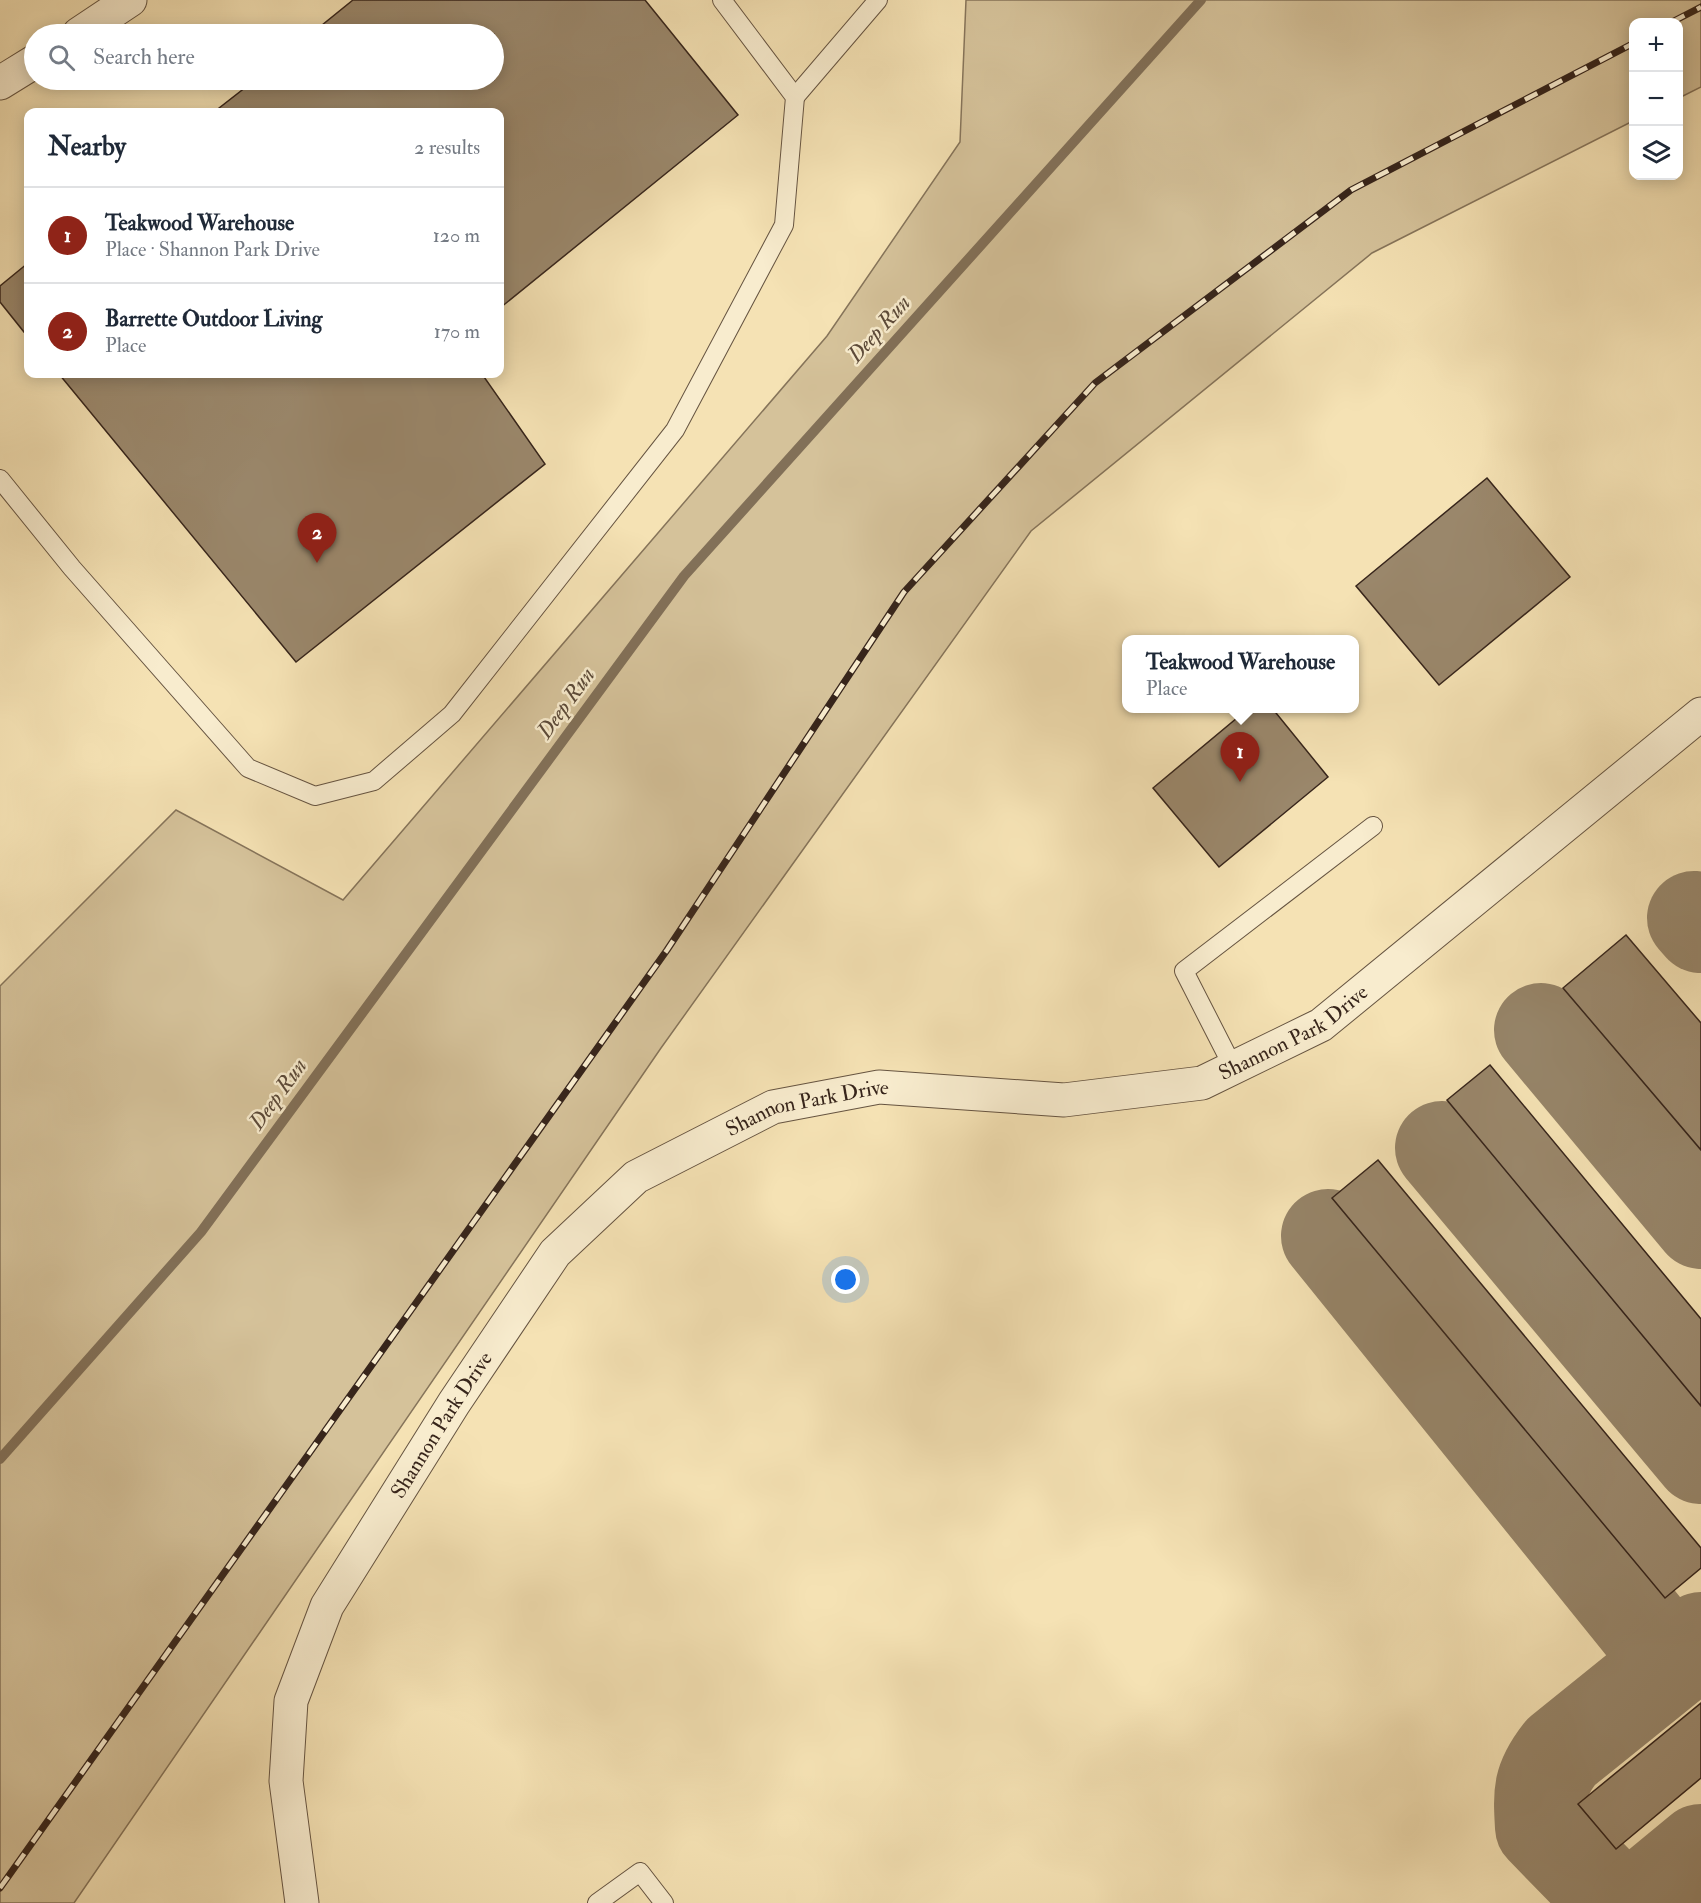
<!DOCTYPE html>
<html lang="en">
<head>
<meta charset="utf-8">
<style>
	body { margin:0; font-family:"IM FELL Double Pica",serif; background:#f2f2f3; color:#1f2937 }
	.controls { position:absolute; right:18px; top:18px; display:grid; overflow:hidden; border-radius:12px; box-shadow:0 3px 15px #0003 }
	.controls button { width:54px; height:54px; display:grid; place-items:center; padding:0; border:0; border-bottom:2px solid #e0e1e3; background:#fff; color:#1f2937; font:30px sans-serif }
	.you { position:absolute; left:846px; top:1280px; width:21px; height:21px; margin:-15px; border:4px solid #fff; border-radius:50%; background:#1a73e8; box-shadow:0 0 0 9px #1a73e833 }
	.badge { display:grid; place-items:center; width:39px; height:39px; border-radius:50%; background:#8f2418; color:#fff; font-size:20px; font-weight:700 }
	.pin { position:absolute; translate:-50% -50px; filter:drop-shadow(0 2px 3px #0008) }
	.pin::after { content:''; position:absolute; top:32px; width:21px; height:18px; background:inherit; clip-path:polygon(0 0,100% 0,50% 100%) }
	.popup { position:absolute; left:1122px; top:635px; width:237px; height:78px; box-sizing:border-box; display:grid; place-content:center; border-radius:12px; background:#fff; filter:drop-shadow(0 2px 4px #0005); font-size:20px; white-space:nowrap; color:#747a83 }
	.popup b { font-size:22px; color:#1f2937 }
	.popup::after { content:''; position:absolute; left:50%; top:100%; margin-left:-12px; border:12px solid transparent; border-top-color:#fff }
	.list { margin:0; padding:0; list-style:none }
	h2 { display:flex; justify-content:space-between; align-items:center; height:78px; margin:0; padding:0 24px; font-size:26px }
	h2 small { font-size:20px; font-weight:400; color:#747a83 }
	.list li { display:grid; grid-template-columns:39px 1fr auto; gap:18px; align-items:center; box-sizing:border-box; height:96px; padding:0 24px; border-top:2px solid #e0e1e3 }
	.list b { display:block; font-size:22px; white-space:nowrap }
	.list p { margin:0; font-size:20px; white-space:nowrap; color:#747a83 }
	.list em { font-size:20px; font-style:normal; color:#747a83 }
	.icon { flex:none; width:33px; height:33px; fill:none; stroke:currentColor; stroke-width:2; stroke-linecap:round; stroke-linejoin:round }
	.map { position:relative; flex:none; width:1701px; height:1903px; overflow:hidden }
	.search { position:absolute; background:#fff; box-shadow:0 3px 15px #0003; left:24px; top:24px; width:480px; height:66px; display:flex; align-items:center; gap:15px; box-sizing:border-box; padding:0 21px; border-radius:33px; color:#747a83; font-size:22px }
	.panel { position:absolute; background:#fff; box-shadow:0 3px 15px #0003; left:24px; top:108px; width:480px; height:270px; border-radius:12px }
	.map>svg:first-child { display:block }
	.green { fill:#d5c29a; stroke:#86745a; stroke-width:1.5 }
	.lines { fill:none; stroke-linecap:round; stroke-linejoin:round }
	.stream { stroke:#827058; stroke-width:10 }
	.taxiway { stroke:#968468; stroke-width:94 }
	.building { fill:#9a876b; stroke:#37251b; stroke-width:1.5 }
	.service-casing { stroke:#665441; stroke-width:20 }
	.minor-casing { stroke:#665441; stroke-width:35 }
	.service { stroke:#f8ecce; stroke-width:18 }
	.minor { stroke:#f8ecce; stroke-width:33 }
	.rail-casing { stroke:#37251b; stroke-width:7 }
	.rail { stroke:#f8ecce; stroke-width:4.5; stroke-dasharray:14; stroke-linecap:butt }
	.labels { text-anchor:middle; dominant-baseline:central; stroke-width:5; stroke-linejoin:round; paint-order:stroke }
	.street-label { font-size:21px; fill:#37251b; stroke:#f8ecce }
	.water-label { font-size:22px; font-style:italic; fill:#5c4a39; stroke:#f8ecce }
</style>
</head>
<body>
<div class="map">
<svg width="1701" height="1903" viewBox="0 0 1701 1903">
	<rect width="100%" height="100%" fill="#f5e2b4"/>
	<filter id="stains"><feTurbulence type="fractalNoise" baseFrequency=".00333" numOctaves="4"/><feColorMatrix values="0 0 0 0 .2 0 0 0 0 .09 0 0 0 0 .02 0 0 0 .5 -.17"/></filter>
	<radialGradient id="worn" r=".72"><stop offset=".6" stop-color="#630" stop-opacity="0"/><stop offset="1" stop-color="#630" stop-opacity=".3"/></radialGradient>
	<!-- green -->
	<path class="green" d="M966 0H1701V87L1679 98 1678 22H1634L1633 121 1372 253 1031 531 661 1048 74 1903H0V986L176 810 343 900 827 336 960 142Z"/>
	<g class="lines">
		<!-- stream -->
		<path class="stream" d="M0 1459 201 1232 684 576 1201 0"/>
		<!-- taxiway -->
		<g class="taxiway">
			<path d="M1694 918 1701 926"/>
			<path d="M1541 1030 1701 1222"/>
			<path d="M1442 1148 1701 1457"/>
			<path d="M1328 1236 1672 1662"/>
			<path d="M1616 1903 1542 1827C1540 1792 1539 1780 1561 1752L1701 1639"/>
			<path d="M1638 1903 1701 1851"/>
		</g>
	</g>
	<!-- building -->
	<g class="building">
		<path d="M353 0H645L738 115 500 308V112H214L255 80H494V34H311Z"/>
		<path d="M28 263V337L0 302V286Z"/>
		<path d="M59 374H482L545 464 296 662Z"/>
		<path d="M1487 478 1570 577 1439 685 1356 586Z"/>
		<path d="M1249 708H1272L1328 777 1219 867 1153 788Z"/>
		<path d="M1626 935 1701 1023V1150L1563 988Z"/>
		<path d="M1490 1065 1701 1319V1406L1447 1100Z"/>
		<path d="M1378 1160 1701 1548V1568L1665 1598 1332 1198Z"/>
		<path d="M1701 1703V1778L1616 1849 1578 1804Z"/>
	</g>
	<g class="lines">
		<!-- service casing -->
		<g class="service-casing">
			<g id="service">
				<path d="M795 97 878 0"/>
				<path d="M0 479 72 568 248 768 315 796 374 781 452 714 675 430 784 225 795 97 722 0"/>
				<path d="M1233 1067 1184 971 1373 826"/>
				<path d="M597 1903 640 1872 664 1903"/>
			</g>
		</g>
		<!-- minor casing -->
		<g class="minor-casing">
			<g id="minor">
				<path d="M79 34 130 0"/>
				<path d="M0 83 34 62"/>
				<path id="s1" d="M302 1903 286 1781 291 1701 327 1606 454 1403 555 1253 636 1177 773 1107 879 1087 1064 1100 1202 1083 1321 1025 1701 714"/>
			</g>
		</g>
		<!-- service -->
		<use href="#service" class="service"/>
		<!-- minor -->
		<use href="#minor" class="minor"/>
		<!-- rail casing -->
		<g class="rail-casing">
			<g id="rail">
				<path d="M1672 22 1701 7"/>
				<path d="M0 1888 667 950 904 592 1095 383 1351 190 1634 43"/>
			</g>
		</g>
		<!-- rail -->
		<use href="#rail" class="rail"/>
	</g>
	<g class="labels">
		<!-- street labels -->
		<g class="street-label">
			<text stroke="none"><textPath href="#s1" startOffset="1527">Shannon Park Drive</textPath></text>
			<text stroke="none"><textPath href="#s1" startOffset="1023">Shannon Park Drive</textPath></text>
			<text stroke="none"><textPath href="#s1" startOffset="519">Shannon Park Drive</textPath></text>
		</g>
		<!-- water labels -->
		<g class="water-label">
			<text transform="translate(879 329) rotate(-48)">Deep Run</text>
			<text transform="translate(566 703) rotate(-54)">Deep Run</text>
			<text transform="translate(278 1094) rotate(-54)">Deep Run</text>
		</g>
	</g>
	<rect width="100%" height="100%" filter="url(#stains)"/>
	<rect width="100%" height="100%" fill="url(#worn)"/>
</svg>
<div class="controls">
<button>+</button>
<button>−</button>
<button><svg class="icon" aria-label="layers" viewBox="0 0 24 24"><path d="M12 4l9 5-9 5-9-5zM3 14l9 5 9-5"/></svg></button>
</div>
<div class="you"></div>
<div class="pin badge" style="left:1240px;top:782px">1</div>
<div class="popup"><b>Teakwood Warehouse</b>Place</div>
<div class="pin badge" style="left:317px;top:563px">2</div>
<div class="search"><svg class="icon" aria-label="search" viewBox="0 0 24 24"><circle cx="10" cy="10" r="6"/><path d="M15 15l6 6"/></svg>Search here</div>
<section class="panel">
<h2>Nearby<small>2 results</small></h2>
<ul class="list">
<li><span class="badge">1</span><div><b>Teakwood Warehouse</b><p>Place · Shannon Park Drive</p></div><em>120 m</em></li>
<li><span class="badge">2</span><div><b>Barrette Outdoor Living</b><p>Place</p></div><em>170 m</em></li>
</ul>
</section>
</div>
</body>
</html>
